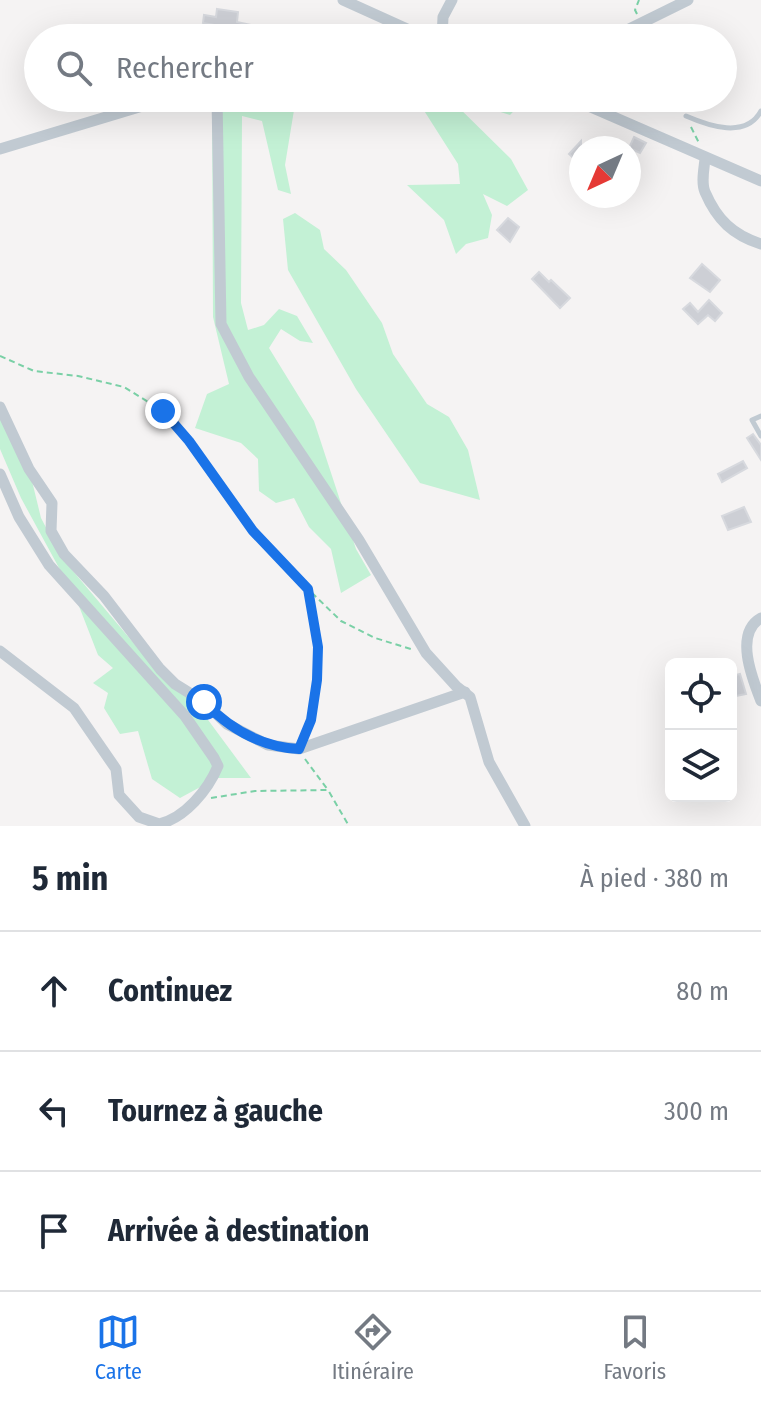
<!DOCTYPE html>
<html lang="fr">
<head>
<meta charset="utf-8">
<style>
	body { margin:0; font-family:"Fira Sans Condensed",sans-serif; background:#f6f6f7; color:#1f2937 }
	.controls { position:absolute; right:24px; bottom:24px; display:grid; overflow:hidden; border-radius:12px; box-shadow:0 8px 32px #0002 }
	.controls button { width:72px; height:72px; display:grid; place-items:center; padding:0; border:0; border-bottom:2px solid #e0e1e3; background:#fff; color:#1f2937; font:40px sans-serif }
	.compass { position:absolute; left:569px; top:136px; width:72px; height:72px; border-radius:50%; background:#fff; box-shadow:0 8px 32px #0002; rotate:224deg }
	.stop { position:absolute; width:24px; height:24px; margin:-18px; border:6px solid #1a73e8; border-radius:50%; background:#fff }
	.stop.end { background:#1a73e8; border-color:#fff; box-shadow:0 2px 8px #0008 }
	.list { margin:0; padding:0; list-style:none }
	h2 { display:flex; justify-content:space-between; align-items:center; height:104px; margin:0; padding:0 32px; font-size:34px }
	h2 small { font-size:26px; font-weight:400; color:#747a83 }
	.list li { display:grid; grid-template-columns:52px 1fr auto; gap:24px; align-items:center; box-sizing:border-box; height:120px; padding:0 32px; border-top:2px solid #e0e1e3 }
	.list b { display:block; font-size:30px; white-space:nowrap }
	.list em { font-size:26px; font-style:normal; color:#747a83 }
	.icon { flex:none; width:44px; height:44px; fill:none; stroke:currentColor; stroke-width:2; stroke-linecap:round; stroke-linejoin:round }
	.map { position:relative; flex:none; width:761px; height:826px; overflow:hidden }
	.search { position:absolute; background:#fff; box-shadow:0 8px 32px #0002; left:24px; right:24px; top:24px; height:88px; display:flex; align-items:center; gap:20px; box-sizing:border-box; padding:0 28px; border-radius:44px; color:#747a83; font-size:30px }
	.sheet { height:464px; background:#fff }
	nav { display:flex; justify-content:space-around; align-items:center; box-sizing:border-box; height:112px; border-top:2px solid #e0e1e3; background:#fff; font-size:22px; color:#747a83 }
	nav a { display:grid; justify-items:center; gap:4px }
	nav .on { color:#1a73e8 }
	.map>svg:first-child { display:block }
	.green { fill:#c3f1d5 }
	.building { fill:#cdcfd5; stroke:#d7d9de; stroke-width:2 }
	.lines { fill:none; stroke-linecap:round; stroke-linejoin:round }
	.path { stroke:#7ad0a6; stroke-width:2; stroke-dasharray:6 4; stroke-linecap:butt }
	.lane { stroke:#c1cad2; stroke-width:5 }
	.street { stroke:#c1cad2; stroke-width:11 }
	.route { stroke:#1a73e8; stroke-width:10 }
</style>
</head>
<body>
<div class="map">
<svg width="761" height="826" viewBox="0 0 761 826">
	<rect width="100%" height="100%" fill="#f5f3f3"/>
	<!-- green -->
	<g class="green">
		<path d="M212 98H296L285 165 291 194 278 190 262 121 242 116 241 303 248 330 264 325 279 309 297 316 313 343 300 341 281 329 269 348 314 421 356 549 371 575 341 593 331 549 309 527 294 498 276 503 259 491 258 459 241 443 195 428 207 394 229 384 213 317Z"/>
		<path d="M422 98H449L511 159 528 190 507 206 483 194 492 215 488 238 466 244 456 254 444 220 407 185 460 184 458 164 423 109Z"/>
		<path d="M466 98H526L510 115 472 103Z"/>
		<path d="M295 213 320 230 324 249 346 270 382 323 393 354 427 404 449 417 468 450 480 500 420 483 356 389 288 270 283 219Z"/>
		<path d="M0 417 32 481 41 518 62 558 163 678 197 705 251 778H217L180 798 152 779 138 731 120 734 104 708 108 693 93 683 113 668 98 655 77 601 21 498 0 449Z"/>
	</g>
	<!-- building -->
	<g class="building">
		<path d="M217 9 238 12 237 22 251 25 249 31 203 23 204 15 216 17Z"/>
		<path d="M634 137 646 143 640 153 629 148Z"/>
		<path d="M581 141V165L569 154Z"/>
		<path d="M508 218 519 227 510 242 497 230Z"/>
		<path d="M702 264 720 280 710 292 690 278Z"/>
		<path d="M539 272 549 282 551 280 570 298 560 308 532 279Z"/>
		<path d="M709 300 722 313 715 321 708 315 698 324 683 309 690 303 698 312Z"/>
		<path d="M753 434 761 445V460L747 438Z"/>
		<path d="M743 461 747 468 722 482 718 474Z"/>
		<path d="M744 507 751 522 728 530 722 516Z"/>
		<path d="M740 674 746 694 731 697V676Z"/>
	</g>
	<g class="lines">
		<!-- path -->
		<g class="path">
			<path d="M637 14 635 10 639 0"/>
			<path d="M677 98 683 111"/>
			<path d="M691 127 699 143"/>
			<path d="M0 356 34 371 78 376 124 387 163 411 189 441 253 531 308 589 341 621 375 638 411 649"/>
			<path d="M305 735C323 687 317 640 309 591"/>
			<path d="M305 759 328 790"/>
			<path d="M211 798 255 791 328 790 349 826"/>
		</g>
		<!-- lane -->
		<g class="lane">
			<path d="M686 116C709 126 746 139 761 111"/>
			<path d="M761 416 752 420 761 436"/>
		</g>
		<!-- street -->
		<g class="street">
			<path d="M343 0 427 38"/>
			<path d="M442 38 443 17 452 0"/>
			<path d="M611 38 688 0"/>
			<path d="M217 98 221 324 249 377 359 540 426 653 456 686 470 697 489 762 525 826"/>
			<path d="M570 98 761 181"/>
			<path d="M0 149 169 98"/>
			<path d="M705 159C704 169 701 183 705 192 717 220 733 235 761 244"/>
			<path d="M0 407 29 469 52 503 51 531 64 554 104 596 160 669 175 684 204 702 227 724 268 745 299 749 465 692"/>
			<path d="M0 474 19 517 49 565 185 716 214 758 218 766C208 790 185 818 159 824L139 817 119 795 116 769 74 708 0 651"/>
			<path d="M761 618C734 633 752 678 761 701"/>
		</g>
	</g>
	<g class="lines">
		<!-- route -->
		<path class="route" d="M163 411 189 441 253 531 308 589 318 647 317 680 311 720 299 749C261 747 230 729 204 702"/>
	</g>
</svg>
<div class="controls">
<button><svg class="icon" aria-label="locate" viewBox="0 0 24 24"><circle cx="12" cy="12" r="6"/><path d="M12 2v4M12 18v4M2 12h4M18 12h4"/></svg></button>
<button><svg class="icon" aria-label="layers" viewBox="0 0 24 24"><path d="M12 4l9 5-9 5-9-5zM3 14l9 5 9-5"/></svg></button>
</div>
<svg class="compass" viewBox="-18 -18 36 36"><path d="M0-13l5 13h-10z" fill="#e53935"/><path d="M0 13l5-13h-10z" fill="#747a83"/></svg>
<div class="stop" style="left:204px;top:702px"></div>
<div class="stop end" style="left:163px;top:411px"></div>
<div class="search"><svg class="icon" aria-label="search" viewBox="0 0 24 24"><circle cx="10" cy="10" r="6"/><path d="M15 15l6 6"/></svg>Rechercher</div>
</div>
<section class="sheet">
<h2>5 min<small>À pied · 380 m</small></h2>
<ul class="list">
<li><svg class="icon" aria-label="ahead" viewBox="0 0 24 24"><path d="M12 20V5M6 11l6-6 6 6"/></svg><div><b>Continuez</b></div><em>80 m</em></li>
<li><svg class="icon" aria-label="left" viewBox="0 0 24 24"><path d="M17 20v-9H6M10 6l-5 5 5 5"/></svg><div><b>Tournez à gauche</b></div><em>300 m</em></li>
<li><svg class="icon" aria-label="arrive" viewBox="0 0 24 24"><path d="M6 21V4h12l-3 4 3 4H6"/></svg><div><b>Arrivée à destination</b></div></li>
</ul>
</section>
<nav>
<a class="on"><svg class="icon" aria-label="map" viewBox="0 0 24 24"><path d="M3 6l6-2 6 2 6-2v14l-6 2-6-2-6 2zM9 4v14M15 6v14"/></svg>Carte</a>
<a><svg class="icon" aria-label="directions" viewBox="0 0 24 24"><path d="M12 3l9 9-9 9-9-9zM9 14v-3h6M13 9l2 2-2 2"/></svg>Itinéraire</a>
<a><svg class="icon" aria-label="saved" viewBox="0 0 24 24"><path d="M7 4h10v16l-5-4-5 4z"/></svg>Favoris</a>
</nav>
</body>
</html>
